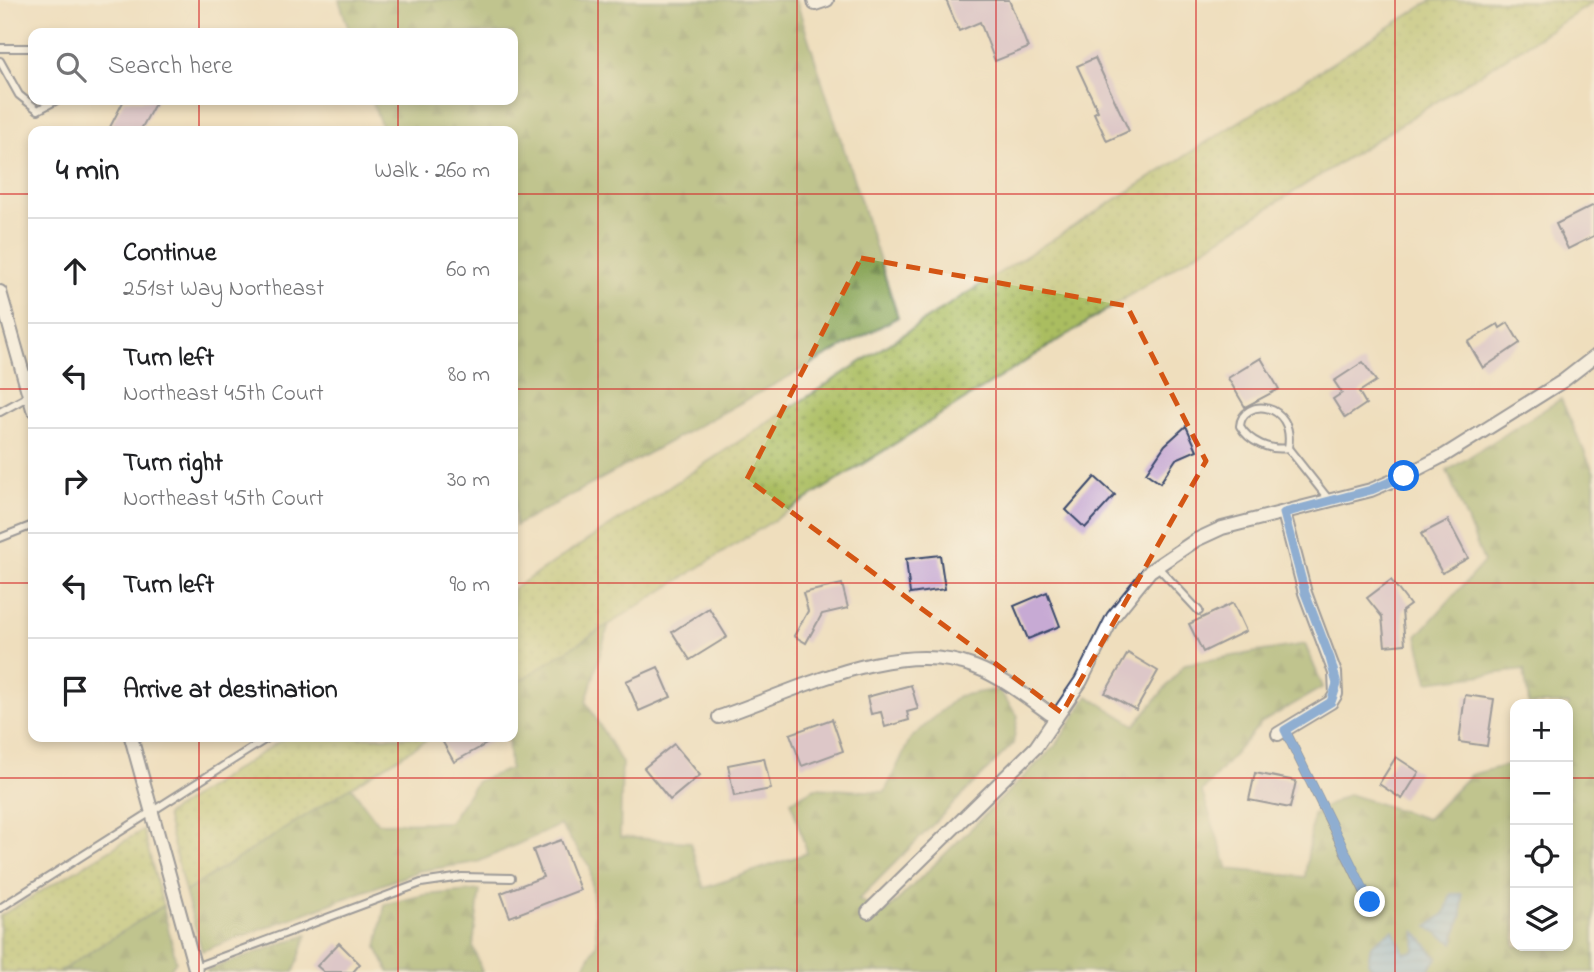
<!DOCTYPE html>
<html lang="en">
<head>
<meta charset="utf-8">
<style>
	body { margin:0; font-family:"Indie Flower",sans-serif; background:#f6f6f6; color:#202124 }
	.controls { position:absolute; right:21px; bottom:21px; display:grid; overflow:hidden; border-radius:14px; box-shadow:0 4px 10px #0003 }
	.controls button { width:63px; height:63px; display:grid; place-items:center; padding:0; border:0; border-bottom:2px solid #e0e0e0; background:#fff; color:#202124; font:35px sans-serif }
	.stop { position:absolute; width:21px; height:21px; margin:-16px; border:5px solid #1a73e8; border-radius:50%; background:#fff }
	.stop.end { background:#1a73e8; border-color:#fff; box-shadow:0 2px 7px #0008 }
	.list { margin:0; padding:0; list-style:none }
	h2 { display:flex; justify-content:space-between; align-items:center; height:91px; margin:0; padding:0 28px; font-size:30px }
	h2 small { font-size:23px; font-weight:400; color:#757577 }
	.list li { display:grid; grid-template-columns:46px 1fr auto; gap:21px; align-items:center; box-sizing:border-box; height:105px; padding:0 28px; border-top:2px solid #e0e0e0 }
	.list b { display:block; font-size:26px; white-space:nowrap }
	.list p { margin:0; font-size:23px; white-space:nowrap; color:#757577 }
	.list em { font-size:23px; font-style:normal; color:#757577 }
	.icon { flex:none; width:38px; height:38px; fill:none; stroke:currentColor; stroke-width:2; stroke-linecap:round; stroke-linejoin:round }
	.map { position:relative; flex:none; width:1594px; height:972px; overflow:hidden }
	.search { position:absolute; background:#fff; box-shadow:0 4px 10px #0003; left:28px; top:28px; width:490px; height:77px; display:flex; align-items:center; gap:18px; box-sizing:border-box; padding:0 24px; border-radius:14px; color:#757577; font-size:26px }
	.panel { position:absolute; background:#fff; box-shadow:0 4px 10px #0003; left:28px; top:126px; width:490px; height:616px; border-radius:14px }
	.map>svg:first-child { display:block }
	.green { fill:url(#green-dots); stroke:#627660; stroke-width:2 }
	.forest { fill:url(#forest-firs); stroke:#516a5a; stroke-width:2 }
	.water { fill:url(#water-rules); stroke:#426b9d; stroke-width:2 }
	.building { fill:#c7aad4 }
	.lines { fill:none; stroke-linecap:round; stroke-linejoin:round }
	.service-casing { stroke:#3b496c; stroke-width:10 }
	.minor-casing { stroke:#3b496c; stroke-width:16 }
	.service { stroke:#fff; stroke-width:6 }
	.minor { stroke:#fff; stroke-width:12 }
	.route { stroke:#1a73e8; stroke-width:9 }
	.marked { fill:none; stroke:#d45514; stroke-width:5; stroke-dasharray:14 9; stroke-linejoin:round }
	.grid { fill:none; stroke:#d62828; stroke-width:2; stroke-opacity:0.55 }
</style>
</head>
<body>
<div class="map">
<svg width="1594" height="972" viewBox="0 0 1594 972">
	<defs>
		<pattern id="green-dots" width="8" height="8" patternUnits="userSpaceOnUse" patternTransform="scale(1.75)"><rect width="8" height="8" fill="#aabd61"/><path d="M2 2h.1M6 6h.1" fill="none" stroke="#8a9a53" stroke-width="1.8" stroke-linecap="round"/></pattern>
		<pattern id="forest-firs" width="22" height="20" patternUnits="userSpaceOnUse" patternTransform="scale(1.75)"><rect width="22" height="20" fill="#87a457"/><path d="M5 1l3.5 6h-7zM16 11l3.5 6h-7z" fill="#6e864b"/></pattern>
		<pattern id="water-rules" width="6" height="5" patternUnits="userSpaceOnUse" patternTransform="scale(1.75)"><rect width="6" height="5" fill="#6aa7dc"/><path d="M0 2.5h6" fill="none" stroke="#5688b6"/></pattern>
	</defs>
	<rect width="100%" height="100%" fill="#fbf7ec"/>
	<filter id="ink" filterUnits="userSpaceOnUse"><feTurbulence type="fractalNoise" baseFrequency=".0143" numOctaves="2"/><feDisplacementMap in="SourceGraphic" scale="14" xChannelSelector="R" yChannelSelector="G"/><feConvolveMatrix kernelMatrix="1 2 1 2 8 2 1 2 1" color-interpolation-filters="sRGB"/></filter>
	<filter id="wash" filterUnits="userSpaceOnUse"><feTurbulence type="fractalNoise" baseFrequency=".00686" numOctaves="4" result="noise"/><feDisplacementMap in="SourceGraphic" scale="28" xChannelSelector="R" yChannelSelector="G"/><feGaussianBlur stdDeviation="1.57" result="paint"/><feColorMatrix in="noise" values="0 0 0 0 0 0 0 0 0 0 0 0 0 0 0 0 0 1.4 0 .05"/><feComposite in="paint" operator="in"/></filter>
	<g filter="url(#wash)">
		<rect width="100%" height="100%" fill="#efdebd"/>
		<!-- green -->
		<g class="green">
			<path d="M1432 0 1594 2 513 685V589L939 311Z"/>
			<path d="M286 737H431L185 892 166 815Z"/>
			<path d="M143 830 163 906 59 972H0V916Z"/>
		</g>
		<!-- forest -->
		<g class="forest">
			<path d="M339 0H796L898 317 515 526 513 131H383L372 100H513V33H350Z"/>
			<path d="M1561 399 1594 473V972H581L597 943 590 867 560 825 478 862 419 871 202 951 185 892 351 787 378 823 449 822 477 781 510 769 508 737H513V685L609 624 586 702 622 763 620 837 690 842 704 888 807 853 791 801 815 788 885 792 910 739 958 696 998 689 1018 716 1013 744 858 900 886 912 1056 745 1088 696 1135 725 1185 664 1305 644 1323 687 1261 723 1202 792 1228 869 1305 877 1313 814 1349 794 1427 819 1470 775 1515 763V946H1568V704H1529L1524 670 1428 682 1417 636 1484 562 1447 471Z"/>
			<path d="M480 890 473 946 482 972H389L377 948 385 904 424 895Z"/>
			<path d="M163 906 176 961 168 972H59Z"/>
			<path d="M307 935 294 972H207V970Z"/>
		</g>
		<!-- water -->
		<g class="water">
			<path d="M1451 894H1462V914L1453 943 1428 927 1445 913Z"/>
			<path d="M1393 930 1404 953 1415 951 1416 932 1437 958 1427 972H1377L1368 963 1371 945Z"/>
		</g>
		<g id="blocks">
			<!-- building -->
			<g class="building">
				<path d="M946 0H1009L1028 48 995 61 980 22 959 31Z"/>
				<path d="M1095 58 1129 131 1107 141 1094 113 1098 111 1077 66Z"/>
				<path d="M124 100H157L140 131H108Z"/>
				<path d="M1594 205V236L1568 249 1556 224Z"/>
				<path d="M1508 323 1520 343 1483 368 1468 342 1498 324 1500 328Z"/>
				<path d="M1261 358 1279 389 1245 407 1228 378Z"/>
				<path d="M1363 362 1376 381 1359 392 1366 404 1345 418 1333 399 1342 393 1334 381Z"/>
				<path d="M1186 426 1197 450 1176 459 1160 483 1146 473 1165 445Z"/>
				<path d="M1095 477 1115 495 1085 528 1066 510Z"/>
				<path d="M1448 520 1468 558 1442 573 1421 534Z"/>
				<path d="M940 555 945 589 910 594 906 559Z"/>
				<path d="M1391 580 1410 605 1402 611 1405 644 1385 646 1382 617 1367 598Z"/>
				<path d="M842 584 848 608 822 614 806 643 794 636 808 611 803 593Z"/>
				<path d="M1047 592 1060 626 1028 639 1014 606Z"/>
				<path d="M1233 603 1246 631 1203 652 1189 624Z"/>
				<path d="M709 608 727 637 690 660 672 632Z"/>
				<path d="M1128 653 1158 671 1136 710 1105 693Z"/>
				<path d="M658 667 671 697 639 711 626 681Z"/>
				<path d="M911 685 918 709 907 712 909 720 885 727 881 712 871 714 867 697Z"/>
				<path d="M1465 695 1494 699 1487 746 1459 742Z"/>
				<path d="M832 719 843 751 802 766 790 734Z"/>
				<path d="M440 737H499L454 762Z"/>
				<path d="M674 744 700 775 670 800 644 768Z"/>
				<path d="M1396 757 1419 772 1402 799 1379 784Z"/>
				<path d="M764 758 771 789 734 796 728 765Z"/>
				<path d="M1255 773 1296 781 1290 808 1249 800Z"/>
				<path d="M561 840 580 890 510 917 501 893 543 877 533 850Z"/>
				<path d="M339 943 360 964 353 972H324L317 966Z"/>
			</g>
		</g>
	</g>
	<g filter="url(#ink)">
		<use href="#blocks" fill-opacity="0" stroke="#3b496c" stroke-width="2"/>
		<g class="lines">
			<!-- service casing -->
			<g class="service-casing">
				<g id="service">
					<path d="M0 48H33"/>
					<path d="M0 61 19 95 38 110 57 100"/>
					<path d="M0 412 29 396"/>
					<path d="M1288 448C1270 451 1249 442 1240 426 1242 397 1296 401 1288 448L1330 501"/>
					<path d="M0 538 33 525"/>
					<path d="M1157 566 1199 611"/>
					<path d="M1285 730 1370 903"/>
					<path d="M0 908 269 737"/>
					<path d="M195 967 421 883 462 877 511 878"/>
				</g>
			</g>
			<!-- minor casing -->
			<g class="minor-casing">
				<g id="minor">
					<path d="M814 0 815 4 827 0"/>
					<path d="M0 292 33 409"/>
					<path d="M719 717C794 692 897 636 975 667 1004 678 1030 700 1056 718"/>
					<path d="M1278 734 1331 702 1336 694 1335 673 1305 593 1284 513"/>
					<path d="M131 737 196 972"/>
					<path d="M868 912 1036 747 1081 681 1113 617 1150 571 1196 540 1222 528 1371 490 1404 476 1445 455 1563 381 1594 357"/>
				</g>
			</g>
			<!-- service -->
			<use href="#service" class="service"/>
			<!-- minor -->
			<use href="#minor" class="minor"/>
		</g>
	</g>
	<g class="lines" filter="url(#ink)">
		<!-- route -->
		<path class="route" d="M1370 902 1285 730 1331 702 1337 684 1330 658 1305 593 1284 513 1371 490 1404 476"/>
	</g>
	<!-- marked area -->
	<path d="M0 0H1594V972H0ZM861 258 1127 306 1206 461 1062 713 747 479Z" fill="#efdebd" fill-opacity=".55" fill-rule="evenodd"/>
	<path class="marked" d="M861 258 1127 306 1206 461 1062 713 747 479Z"/>
	<!-- grid -->
	<path class="grid" d="M199 0V33M398 0V33M598 0V972M797 0V972M996 0V972M1196 0V972M1395 0V972M199 100V131M398 100V131M0 194H33M513 194H1594M0 389H33M513 389H1594M0 583H33M513 583H1594M199 737V972M398 737V972M0 778H1515M1568 778H1594"/>
</svg>
<div class="controls">
<button>+</button>
<button>−</button>
<button><svg class="icon" aria-label="locate" viewBox="0 0 24 24"><circle cx="12" cy="12" r="6"/><path d="M12 2v4M12 18v4M2 12h4M18 12h4"/></svg></button>
<button><svg class="icon" aria-label="layers" viewBox="0 0 24 24"><path d="M12 4l9 5-9 5-9-5zM3 14l9 5 9-5"/></svg></button>
</div>
<div class="stop" style="left:1404px;top:476px"></div>
<div class="stop end" style="left:1370px;top:902px"></div>
<div class="search"><svg class="icon" aria-label="search" viewBox="0 0 24 24"><circle cx="10" cy="10" r="6"/><path d="M15 15l6 6"/></svg>Search here</div>
<section class="panel">
<h2>4 min<small>Walk · 260 m</small></h2>
<ul class="list">
<li><svg class="icon" aria-label="ahead" viewBox="0 0 24 24"><path d="M12 20V5M6 11l6-6 6 6"/></svg><div><b>Continue</b><p>251st Way Northeast</p></div><em>60 m</em></li>
<li><svg class="icon" aria-label="left" viewBox="0 0 24 24"><path d="M17 20v-9H6M10 6l-5 5 5 5"/></svg><div><b>Turn left</b><p>Northeast 45th Court</p></div><em>80 m</em></li>
<li><svg class="icon" aria-label="right" viewBox="0 0 24 24"><path d="M7 20v-9h11M14 6l5 5-5 5"/></svg><div><b>Turn right</b><p>Northeast 45th Court</p></div><em>30 m</em></li>
<li><svg class="icon" aria-label="left" viewBox="0 0 24 24"><path d="M17 20v-9H6M10 6l-5 5 5 5"/></svg><div><b>Turn left</b></div><em>90 m</em></li>
<li><svg class="icon" aria-label="arrive" viewBox="0 0 24 24"><path d="M6 21V4h12l-3 4 3 4H6"/></svg><div><b>Arrive at destination</b></div></li>
</ul>
</section>
</div>
</body>
</html>
